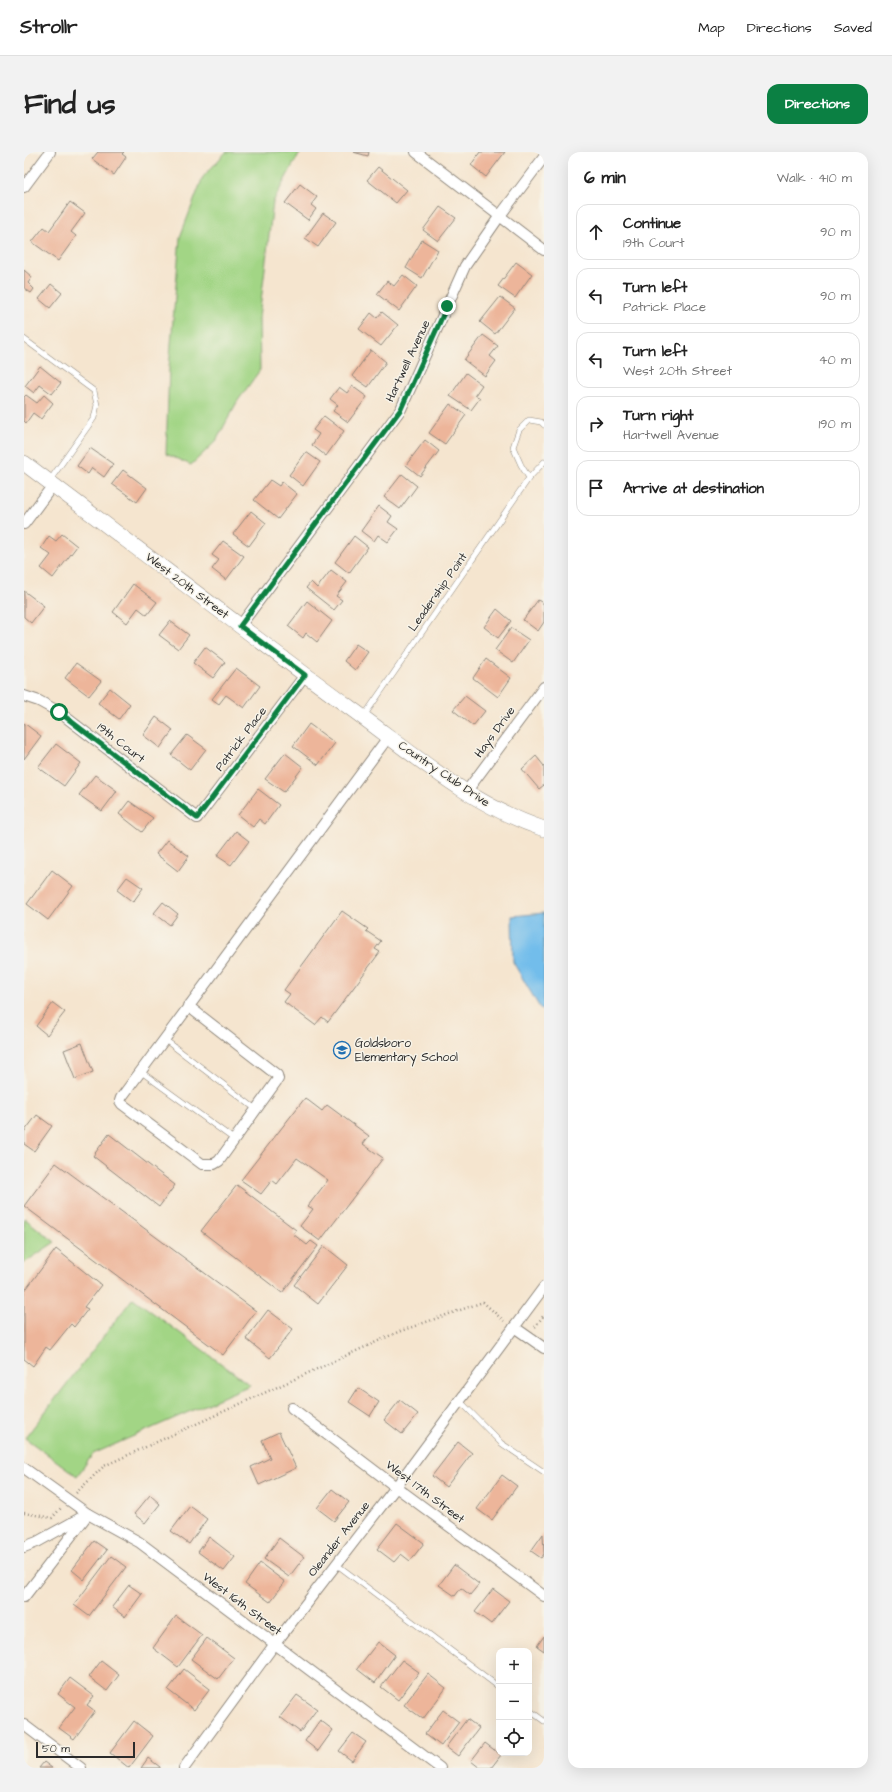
<!DOCTYPE html>
<html lang="en">
<head>
<meta charset="utf-8">
<style>
	body { margin:0; font-family:"Architects Daughter",sans-serif; background:#f2f2f2; color:#222 }
	.controls { position:absolute; right:12px; bottom:12px; display:grid; overflow:hidden; border-radius:8px; box-shadow:0 4px 16px #0002 }
	.controls button { width:36px; height:36px; display:grid; place-items:center; padding:0; border:0; border-bottom:1px solid #e0e0e0; background:#fff; color:#222; font:20px sans-serif }
	.scale { position:absolute; left:12px; bottom:10px; width:99px; box-sizing:border-box; padding-left:4px; border:2px solid #2b2b2b; border-top:0; font-size:11px; line-height:14px; white-space:nowrap; color:#2b2b2b; -webkit-text-stroke:3px #f7f3e8; paint-order:stroke }
	.stop { position:absolute; width:12px; height:12px; margin:-9px; border:3px solid #0b8043; border-radius:50%; background:#fff }
	.stop.end { background:#0b8043; border-color:#fff; box-shadow:0 1px 4px #0008 }
	.list { margin:0; padding:0; list-style:none }
	h2 { display:flex; justify-content:space-between; align-items:center; height:52px; margin:0; padding:0 16px; font-size:17px }
	h2 small { font-size:13px; font-weight:400; color:#767676 }
	.list li { display:grid; grid-template-columns:26px 1fr auto; gap:12px; align-items:center; box-sizing:border-box; height:56px; margin:0 8px 8px; padding:0 8px; border:1px solid #e0e0e0; border-radius:12px }
	.list b { display:block; font-size:15px; white-space:nowrap }
	.list p { margin:0; font-size:13px; white-space:nowrap; color:#767676 }
	.list em { font-size:13px; font-style:normal; color:#767676 }
	.icon { flex:none; width:22px; height:22px; fill:none; stroke:currentColor; stroke-width:2; stroke-linecap:round; stroke-linejoin:round }
	.map { position:relative; flex:none; width:520px; height:1616px; overflow:hidden; border-radius:12px }
	header { display:flex; align-items:center; gap:24px; box-sizing:border-box; height:56px; padding:0 20px; background:#fff; border-bottom:1px solid #e0e0e0 }
	header strong { font-size:19px }
	nav { display:flex; gap:22px; margin-inline-start:auto; font-size:14px }
	.intro { display:flex; align-items:center; justify-content:space-between; box-sizing:border-box; height:96px; padding:0 24px }
	h1 { margin:0; font-size:28px }
	.button { padding:10px 18px; border-radius:12px; background:#0b8043; color:#fff; font-size:14px; font-weight:700 }
	main { display:flex; gap:24px; padding:0 24px }
	aside { flex:1; background:#fff; border-radius:12px; box-shadow:0 4px 16px #0002 }
	.map>svg:first-child { display:block }
	.green { fill:#a2d585; stroke:#668058 }
	.water { fill:#72bdeb; stroke:#4e748b }
	.building { fill:#edb59a }
	.lines { fill:none; stroke-linecap:round; stroke-linejoin:round }
	.lane-casing { stroke:#90887d; stroke-width:6 }
	.street-casing { stroke:#90887d; stroke-width:12 }
	.secondary-casing { stroke:#90887d; stroke-width:16 }
	.path { stroke:#90887d; stroke-width:2.5; stroke-dasharray:1 3; stroke-linecap:butt }
	.lane { stroke:#fff; stroke-width:5 }
	.street { stroke:#fff; stroke-width:10 }
	.secondary { stroke:#fff; stroke-width:15 }
	.route { stroke:#0b8043; stroke-width:5 }
	.labels { text-anchor:middle; dominant-baseline:central; stroke-width:3; stroke-linejoin:round; paint-order:stroke }
	.street-label { font-size:12px; fill:#2b2b2b; stroke:#f7f3e8 }
	.poi-label { font-size:12px; fill:#2b2b2b; stroke:#f7f3e8; text-anchor:start }
</style>
</head>
<body>
<header>
<strong>Strollr</strong>
<nav><a>Map</a><a>Directions</a><a>Saved</a></nav>
</header>
<div class="intro"><h1>Find us</h1><a class="button">Directions</a></div>
<main>
<div class="map">
<svg width="520" height="1616" viewBox="0 0 520 1616">
	<rect width="100%" height="100%" fill="#f7f3e8"/>
	<filter id="ink" filterUnits="userSpaceOnUse"><feTurbulence type="fractalNoise" baseFrequency=".025" numOctaves="2"/><feDisplacementMap in="SourceGraphic" scale="8" xChannelSelector="R" yChannelSelector="G"/><feConvolveMatrix kernelMatrix="1 2 1 2 8 2 1 2 1" color-interpolation-filters="sRGB"/></filter>
	<filter id="wash" filterUnits="userSpaceOnUse"><feTurbulence type="fractalNoise" baseFrequency=".012" numOctaves="4" result="noise"/><feDisplacementMap in="SourceGraphic" scale="16" xChannelSelector="R" yChannelSelector="G"/><feGaussianBlur stdDeviation="0.9" result="paint"/><feColorMatrix in="noise" values="0 0 0 0 0 0 0 0 0 0 0 0 0 0 0 0 0 1.4 0 .05"/><feComposite in="paint" operator="in"/></filter>
	<g filter="url(#wash)">
		<rect width="100%" height="100%" fill="#f5e5cf"/>
		<!-- green -->
		<g class="green">
			<path d="M202 0H277L271 9 249 50 235 166 236 218 213 250 192 289 167 313 142 302 145 216 156 85 179 25Z"/>
			<path d="M0 1066 31 1090 0 1111Z"/>
			<path d="M109 1146 226 1233 69 1302 53 1324 1 1286Z"/>
		</g>
		<!-- water -->
		<path class="water" d="M520 761V859L516 856 489 810 488 764Z"/>
		<g id="blocks">
			<!-- building -->
			<g class="building">
				<path d="M74 0H100L98 2 102 5 90 23 68 7Z"/>
				<path d="M329 0H345L344 4Z"/>
				<path d="M456 0H481L462 25 447 13Z"/>
				<path d="M354 15 383 38 372 51 343 28Z"/>
				<path d="M276 32 293 45 287 53 292 57 284 68 261 51Z"/>
				<path d="M46 50 61 61 47 80 52 84 34 109 8 90 20 75 25 79Z"/>
				<path d="M416 55 432 66 414 89 399 78Z"/>
				<path d="M299 61 312 70 294 95 281 86Z"/>
				<path d="M398 88 414 98 398 126 382 116Z"/>
				<path d="M492 110 508 122 491 146 474 134Z"/>
				<path d="M0 118 8 125 4 131 10 137 7 141 0 136Z"/>
				<path d="M379 123 393 134 375 159 353 142 363 129 370 134Z"/>
				<path d="M27 132 38 141 26 156 15 147Z"/>
				<path d="M476 145 491 156 471 182 456 170Z"/>
				<path d="M358 160 374 173 357 194 335 177 347 161 353 166Z"/>
				<path d="M459 183 474 194 466 204 472 209 461 224 440 208Z"/>
				<path d="M347 198 362 210 344 235 328 224Z"/>
				<path d="M16 214 37 231 28 242 16 233 10 241 1 234Z"/>
				<path d="M442 221 458 233 451 243 456 246 447 258 426 244Z"/>
				<path d="M328 234 343 245 324 270 309 259 314 253 306 247 315 235 323 241Z"/>
				<path d="M2 243 13 251 20 243 29 251 17 267 9 261 2 271 0 269V245Z"/>
				<path d="M426 252 442 263 421 292 405 281Z"/>
				<path d="M300 264 320 279 302 304 288 293 295 282 289 278Z"/>
				<path d="M401 288 415 299 396 324 382 313Z"/>
				<path d="M66 296 89 312 80 325 68 316 64 322 53 314Z"/>
				<path d="M282 300 296 310 279 334 265 323Z"/>
				<path d="M99 318 123 336 113 350 88 332Z"/>
				<path d="M378 322 393 334 376 357 360 345Z"/>
				<path d="M246 328 255 334 258 330 273 342 254 367 230 348Z"/>
				<path d="M355 354 368 364 364 370 374 377 364 390 354 383 350 389 337 379Z"/>
				<path d="M227 359 242 371 225 394 209 382Z"/>
				<path d="M38 382 53 394 29 426 17 416 27 403 17 396 25 384 32 389Z"/>
				<path d="M330 384 344 395 325 421 311 410Z"/>
				<path d="M199 389 220 404 202 428 188 417 195 408 188 403Z"/>
				<path d="M307 418 323 430 312 444 318 448 310 458 282 436 287 430 293 436Z"/>
				<path d="M109 432 133 450 123 463 114 456 103 471 89 460Z"/>
				<path d="M0 439 20 454 7 471 0 465Z"/>
				<path d="M514 448 520 452V470L514 479 499 468Z"/>
				<path d="M283 449 308 469 293 490 282 481 279 486 264 474Z"/>
				<path d="M473 457 487 469 474 486 460 475Z"/>
				<path d="M146 469 165 483 154 497 135 483Z"/>
				<path d="M487 476 505 488 489 511 471 498Z"/>
				<path d="M332 492 344 500 331 518 320 509Z"/>
				<path d="M181 495 201 510 189 526 169 511Z"/>
				<path d="M462 507 487 526 474 545 449 526Z"/>
				<path d="M52 511 77 529 65 544 41 526Z"/>
				<path d="M212 516 236 534 220 556 202 543 195 552 188 547Z"/>
				<path d="M86 536 106 552 95 567 74 551Z"/>
				<path d="M441 544 461 559 449 574 429 558Z"/>
				<path d="M132 565 149 578 136 596 119 583Z"/>
				<path d="M0 571 17 584 0 607Z"/>
				<path d="M285 572 311 591 294 613 269 594Z"/>
				<path d="M163 583 182 597 166 618 147 603Z"/>
				<path d="M32 592 57 611 40 634 14 615Z"/>
				<path d="M261 601 279 615 260 640 241 627Z"/>
				<path d="M512 604 520 614V633L515 637 498 617Z"/>
				<path d="M71 623 93 639 78 659 55 643Z"/>
				<path d="M234 637 255 653 241 672 235 667 229 675 214 663Z"/>
				<path d="M105 649 129 666 118 680 95 662Z"/>
				<path d="M212 679 225 689 207 713 193 704Z"/>
				<path d="M143 688 165 704 154 719 132 702Z"/>
				<path d="M28 718 49 734 24 768 3 752Z"/>
				<path d="M103 725 119 736 109 750 93 738Z"/>
				<path d="M139 750 154 762 146 773 130 761Z"/>
				<path d="M318 759 344 777 342 779 357 789 351 797 356 800 304 870 298 865 291 873 260 850 266 842 260 838Z"/>
				<path d="M29 851 41 860 23 883 12 874Z"/>
				<path d="M58 891 69 920 51 927 40 898Z"/>
				<path d="M281 946 298 959 303 953 345 984 339 992 359 1006 296 1089 276 1074 289 1057 284 1054 304 1028 273 1006 253 1032 248 1028 237 1042 217 1028Z"/>
				<path d="M13 963 28 974 10 999 0 992V980Z"/>
				<path d="M85 982 151 1033 135 1055 69 1004Z"/>
				<path d="M32 1011 232 1159 199 1203 0 1054Z"/>
				<path d="M213 1033 272 1078 269 1082 283 1093 287 1089 294 1094 258 1141 177 1079Z"/>
				<path d="M300 1094 324 1113 294 1152 270 1133Z"/>
				<path d="M32 1097 77 1133 60 1155 64 1157 50 1175 47 1172 26 1198 22 1195 9 1214 0 1207V1140Z"/>
				<path d="M244 1158 269 1177 246 1206 222 1187Z"/>
				<path d="M334 1236 355 1250 346 1264 325 1250Z"/>
				<path d="M376 1248 394 1262 378 1282 360 1268Z"/>
				<path d="M255 1280 272 1316 235 1333 227 1315 246 1306 238 1288Z"/>
				<path d="M434 1290 448 1301 422 1335 408 1324Z"/>
				<path d="M478 1323 493 1334 468 1368 453 1357Z"/>
				<path d="M308 1337 325 1350 310 1369 293 1356Z"/>
				<path d="M126 1343 136 1352 121 1371 110 1362Z"/>
				<path d="M166 1354 183 1367 165 1392 147 1379Z"/>
				<path d="M373 1371 400 1391 386 1409 377 1402 370 1410 353 1397Z"/>
				<path d="M519 1382 520 1402 517 1406 507 1399Z"/>
				<path d="M185 1385 211 1405 200 1419 174 1400Z"/>
				<path d="M255 1386 280 1405 265 1425 240 1407Z"/>
				<path d="M70 1389 83 1398 60 1428 48 1418Z"/>
				<path d="M87 1404 102 1415 65 1464 50 1453Z"/>
				<path d="M236 1411 261 1430 246 1450 221 1432Z"/>
				<path d="M430 1413 455 1432 446 1443 437 1436 431 1444 415 1433Z"/>
				<path d="M105 1433 118 1442 101 1465 88 1455Z"/>
				<path d="M469 1437 485 1449 467 1472 451 1460Z"/>
				<path d="M152 1464 178 1483 154 1515 129 1496Z"/>
				<path d="M520 1484V1499L513 1494Z"/>
				<path d="M183 1486 210 1506 194 1527 167 1507Z"/>
				<path d="M354 1490 371 1503 351 1531 333 1517Z"/>
				<path d="M378 1508 395 1520 374 1548 357 1535Z"/>
				<path d="M77 1509 95 1523 83 1539 65 1525Z"/>
				<path d="M160 1517 186 1537 170 1558 144 1538Z"/>
				<path d="M404 1522 422 1536 399 1567 380 1553Z"/>
				<path d="M46 1526 70 1544 63 1553 71 1559 50 1587 35 1576 51 1555 34 1542Z"/>
				<path d="M273 1543 293 1557 276 1580 256 1565Z"/>
				<path d="M419 1558 435 1570 417 1594 401 1582Z"/>
				<path d="M443 1567 455 1576 434 1604 422 1595Z"/>
				<path d="M296 1568 309 1578 294 1599 281 1589Z"/>
				<path d="M110 1569 129 1584 105 1616 86 1601Z"/>
				<path d="M329 1581 342 1590 328 1609 315 1599Z"/>
				<path d="M461 1591 477 1603 467 1616H456L447 1609Z"/>
				<path d="M124 1606 136 1615V1616H117Z"/>
				<path d="M20 1610 28 1616H15Z"/>
			</g>
		</g>
	</g>
	<g filter="url(#ink)">
		<use href="#blocks" fill-opacity="0" stroke="#90887d" stroke-width="1"/>
		<g class="lines">
			<!-- lane casing -->
			<g class="lane-casing">
				<g id="lane">
					<path d="M0 187 70 239 73 253 70 266 26 328"/>
					<path d="M505 326 497 313 489 295 495 278 505 268 517 270 520 273"/>
					<path d="M340 564 505 326 520 310"/>
					<path d="M140 887 233 958"/>
					<path d="M116 919 211 988"/>
					<path d="M436 1249 477 1291 520 1320"/>
					<path d="M312 1412 475 1535"/>
					<path d="M505 1558 520 1569"/>
				</g>
			</g>
			<!-- street casing -->
			<g class="street-casing">
				<g id="street">
					<path d="M392 0 520 98"/>
					<path d="M0 35 26 0"/>
					<path d="M0 372 29 333"/>
					<path d="M216 474 377 257 441 114 475 65 520 5"/>
					<path d="M0 544 15 549 35 560 173 666 281 523"/>
					<path d="M442 640 520 535"/>
					<path d="M164 854 253 923 254 927 195 1009 190 1012H178L98 952 96 949 97 946 365 584"/>
					<path d="M490 1175 520 1196"/>
					<path d="M268 1256 372 1335 520 1444"/>
					<path d="M0 1316 64 1362 115 1390 416 1616"/>
					<path d="M0 1395 13 1390 60 1364"/>
					<path d="M0 1445 64 1362"/>
					<path d="M0 1573 57 1616"/>
					<path d="M160 1616 250 1493 372 1335 520 1135"/>
				</g>
			</g>
			<!-- secondary casing -->
			<g class="secondary-casing">
				<path id="secondary" d="M0 311C108 392 216 475 325 555 387 600 446 653 520 677"/>
			</g>
			<!-- path -->
			<g class="path">
				<path d="M511 1175 520 1163"/>
				<path d="M52 1341 80 1314 374 1180 459 1150 480 1169"/>
				<path d="M0 1361 28 1366 37 1356"/>
			</g>
			<!-- lane -->
			<use href="#lane" class="lane"/>
			<!-- street -->
			<use href="#street" class="street"/>
			<!-- secondary -->
			<use href="#secondary" class="secondary"/>
		</g>
	</g>
	<g class="lines" filter="url(#ink)">
		<!-- route -->
		<path class="route" d="M35 560 173 666 281 523 216 474 377 257 423 154"/>
	</g>
	<!-- icons -->
	<defs>
		<g id="school-ring" transform="scale(0.9)"><circle r="9.5" fill="#f7f3e8" stroke="#1f6fb2" stroke-width="1.5"/><path d="M0-5L7-2L0 1L-7-2ZM-4 1L0 2.5L4 1V4Q0 6-4 4Z" fill="#1f6fb2"/></g>
	</defs>
	<g fill-rule="evenodd">
		<use href="#school-ring" x="318" y="898"/>
	</g>
	<g class="labels">
		<!-- street labels -->
		<g class="street-label">
			<text transform="translate(384 209) rotate(-65)">Hartwell Avenue</text>
			<text transform="translate(163 434) rotate(37)">West 20th Street</text>
			<text transform="translate(414 440) rotate(-55)">Leadership Point</text>
			<text transform="translate(471 580) rotate(-54)">Hays Drive</text>
			<text transform="translate(217 587) rotate(-53)">Patrick Place</text>
			<text transform="translate(97 591) rotate(38)">19th Court</text>
			<text transform="translate(420 622) rotate(34)">Country Club Drive</text>
			<text transform="translate(401 1340) rotate(37)">West 17th Street</text>
			<text transform="translate(315 1387) rotate(-52)">Oleander Avenue</text>
			<text transform="translate(218 1452) rotate(37)">West 16th Street</text>
		</g>
		<!-- poi labels -->
		<g class="poi-label">
			<text x="331" y="891">Goldsboro<tspan x="331" dy="14">Elementary School</tspan></text>
		</g>
	</g>
</svg>
<div class="controls">
<button>+</button>
<button>−</button>
<button><svg class="icon" aria-label="locate" viewBox="0 0 24 24"><circle cx="12" cy="12" r="6"/><path d="M12 2v4M12 18v4M2 12h4M18 12h4"/></svg></button>
</div>
<div class="scale">50 m</div>
<div class="stop" style="left:35px;top:560px"></div>
<div class="stop end" style="left:423px;top:154px"></div>
</div>
<aside>
<h2>6 min<small>Walk · 410 m</small></h2>
<ul class="list">
<li><svg class="icon" aria-label="ahead" viewBox="0 0 24 24"><path d="M12 20V5M6 11l6-6 6 6"/></svg><div><b>Continue</b><p>19th Court</p></div><em>90 m</em></li>
<li><svg class="icon" aria-label="left" viewBox="0 0 24 24"><path d="M17 20v-9H6M10 6l-5 5 5 5"/></svg><div><b>Turn left</b><p>Patrick Place</p></div><em>90 m</em></li>
<li><svg class="icon" aria-label="left" viewBox="0 0 24 24"><path d="M17 20v-9H6M10 6l-5 5 5 5"/></svg><div><b>Turn left</b><p>West 20th Street</p></div><em>40 m</em></li>
<li><svg class="icon" aria-label="right" viewBox="0 0 24 24"><path d="M7 20v-9h11M14 6l5 5-5 5"/></svg><div><b>Turn right</b><p>Hartwell Avenue</p></div><em>190 m</em></li>
<li><svg class="icon" aria-label="arrive" viewBox="0 0 24 24"><path d="M6 21V4h12l-3 4 3 4H6"/></svg><div><b>Arrive at destination</b></div></li>
</ul>
</aside>
</main>
</body>
</html>
